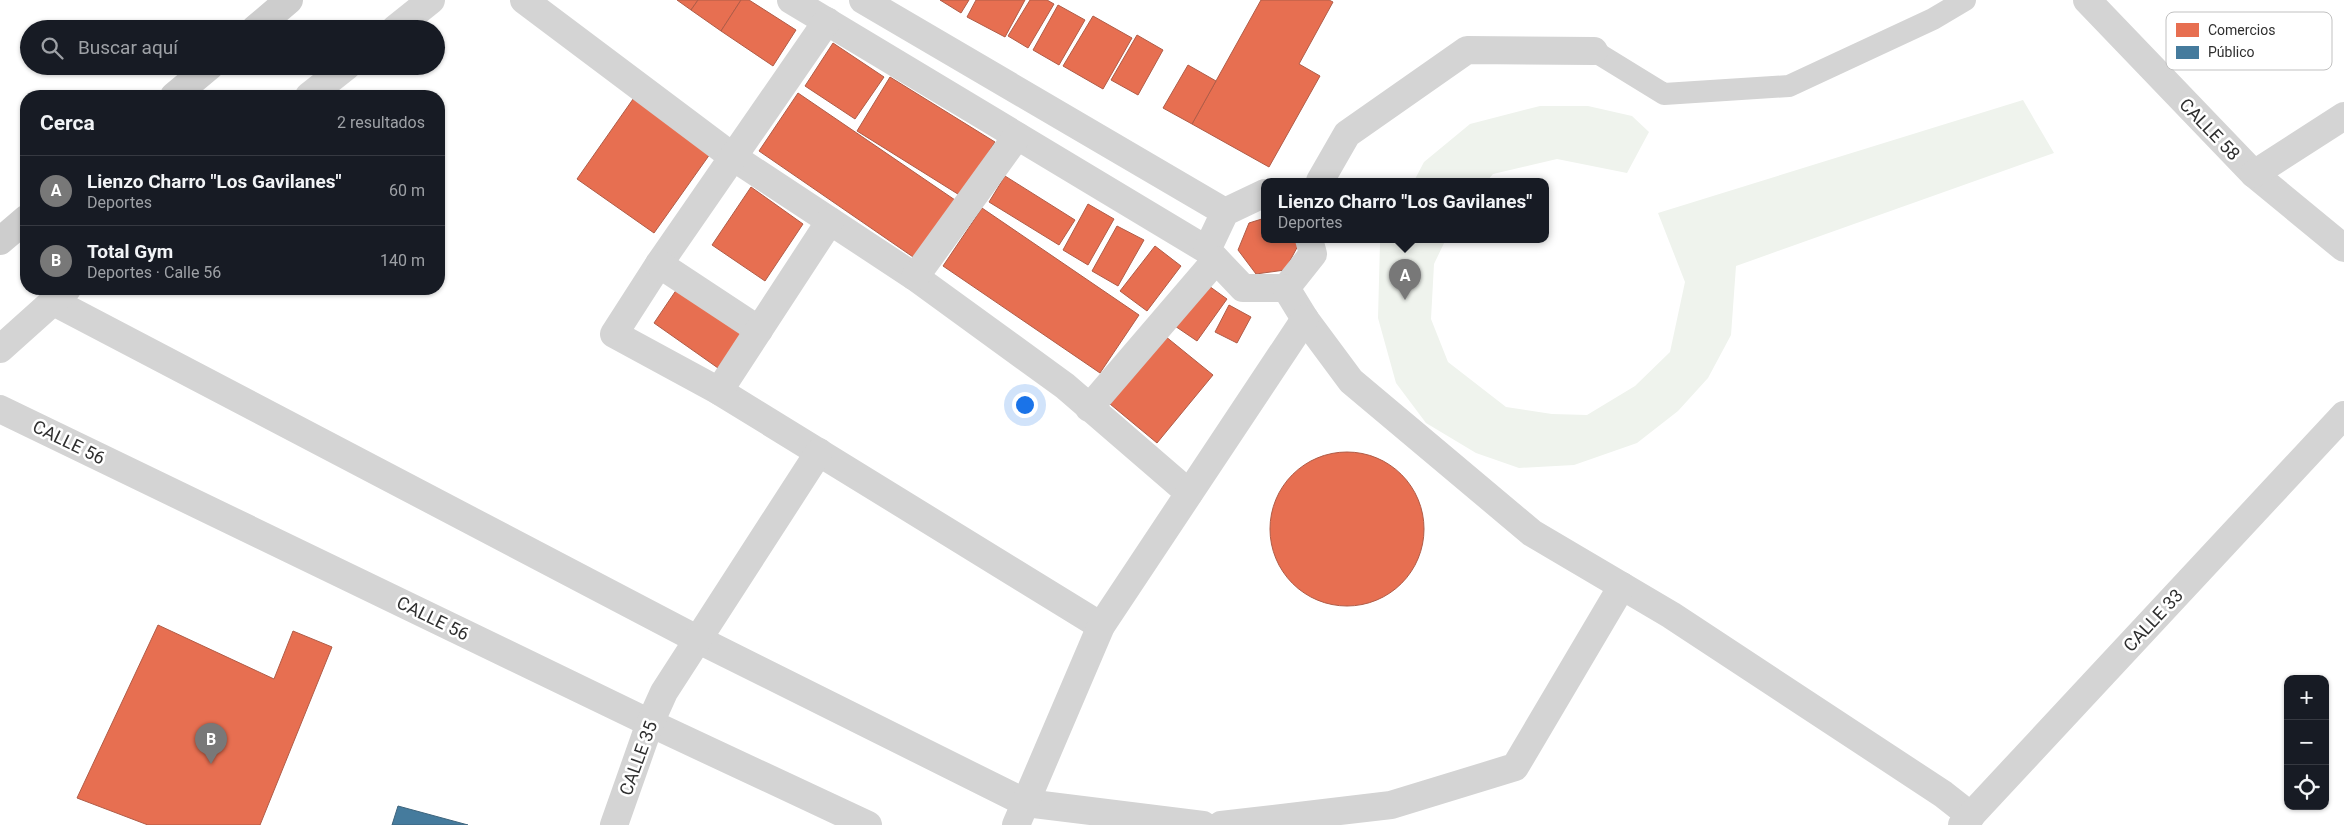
<!DOCTYPE html>
<html lang="es">
<head>
<meta charset="utf-8">
<style>
	body { margin:0; font-family:Roboto,sans-serif; background:#242831; color:#f1f3f6 }
	.controls { position:absolute; right:15px; bottom:15px; display:grid; overflow:hidden; border-radius:10px; box-shadow:0 1px 4px #0004 }
	.controls button { width:45px; height:45px; display:grid; place-items:center; padding:0; border:0; border-bottom:1px solid #363941; background:#171b24; color:#f1f3f6; font:25px sans-serif }
	.you { position:absolute; left:1024px; top:404px; width:18px; height:18px; margin:-12px; border:4px solid #fff; border-radius:50%; background:#1a73e8; box-shadow:0 0 0 8px #1a73e833 }
	.badge { display:grid; place-items:center; width:32px; height:32px; border-radius:50%; background:#787878; color:#fff; font-size:16px; font-weight:700 }
	.pin { position:absolute; translate:-50% -41px; filter:drop-shadow(0 1px 2px #0008) }
	.pin::after { content:''; position:absolute; top:26px; width:18px; height:15px; background:inherit; clip-path:polygon(0 0,100% 0,50% 100%) }
	.popup { position:absolute; left:1261px; top:178px; width:288px; height:65px; box-sizing:border-box; display:grid; place-content:center; border-radius:10px; background:#171b24; filter:drop-shadow(0 1px 4px #0005); font-size:16px; white-space:nowrap; color:#9ea1a6 }
	.popup b { font-size:19px; color:#f1f3f6 }
	.popup::after { content:''; position:absolute; left:50%; top:100%; margin-left:-10px; border:10px solid transparent; border-top-color:#171b24 }
	.list { margin:0; padding:0; list-style:none }
	h2 { display:flex; justify-content:space-between; align-items:center; height:65px; margin:0; padding:0 20px; font-size:21px }
	h2 small { font-size:16px; font-weight:400; color:#9ea1a6 }
	.list li { display:grid; grid-template-columns:32px 1fr auto; gap:15px; align-items:center; box-sizing:border-box; height:70px; padding:0 20px; border-top:1px solid #363941 }
	.list b { display:block; font-size:19px; white-space:nowrap }
	.list p { margin:0; font-size:16px; white-space:nowrap; color:#9ea1a6 }
	.list em { font-size:16px; font-style:normal; color:#9ea1a6 }
	.icon { flex:none; width:28px; height:28px; fill:none; stroke:currentColor; stroke-width:2; stroke-linecap:round; stroke-linejoin:round }
	.map { position:relative; flex:none; width:2344px; height:825px; overflow:hidden }
	.search { position:absolute; background:#171b24; box-shadow:0 1px 4px #0004; left:20px; top:20px; width:425px; height:55px; display:flex; align-items:center; gap:12px; box-sizing:border-box; padding:0 18px; border-radius:28px; color:#9ea1a6; font-size:19px }
	.panel { position:absolute; background:#171b24; box-shadow:0 1px 4px #0004; left:20px; top:90px; width:425px; height:205px; border-radius:20px }
	.map>svg:first-child { display:block }
	.green { fill:#eff3ed }
	.shops { fill:#e76f51; stroke:#b05c47 }
	.public { fill:#457b9d; stroke:#3e647c }
	.lines { fill:none; stroke-linecap:round; stroke-linejoin:round }
	.lane { stroke:#d4d4d4; stroke-width:22 }
	.street { stroke:#d4d4d4; stroke-width:28 }
	.secondary { stroke:#cdcdcd; stroke-width:28 }
	.labels { text-anchor:middle; dominant-baseline:central; stroke-width:5; stroke-linejoin:round; paint-order:stroke }
	.street-label { font-size:18px; fill:#2f2f2f; stroke:#fff }
	.key { fill:#fff; stroke:#c1c1c1; stroke-width:1 }
	.key-label { font-size:14px; fill:#2f2f2f }
</style>
</head>
<body>
<div class="map">
<svg width="2344" height="825" viewBox="0 0 2344 825">
	<rect width="100%" height="100%" fill="#fff"/>
	<!-- green -->
	<g class="green">
		<path d="M2023 100 2054 153 1736 266 1731 335 1708 378 1678 411 1637 443 1574 465 1519 468 1476 453 1426 423 1396 383 1378 318 1380 243 1383 239H1446L1434 264 1431 319 1448 362 1506 407 1552 414 1587 415 1635 386 1670 352 1685 282 1658 213Z"/>
		<path d="M1540 106H1588L1632 116 1649 132 1627 173 1557 159 1493 174 1487 181H1414L1424 162 1470 124Z"/>
	</g>
	<!-- shops -->
	<g class="shops">
		<path d="M677 0H698L691 10Z"/>
		<path d="M698 0H741L721 31 691 10Z"/>
		<path d="M741 0H749L796 30 773 66 721 31Z"/>
		<path d="M940 0H969L961 13Z"/>
		<path d="M976 0H1025L1005 37 967 17Z"/>
		<path d="M1030 0H1047L1054 4 1028 48 1008 36Z"/>
		<path d="M1261 0H1329L1333 2 1299 64 1320 76 1269 167 1192 124Z"/>
		<path d="M1058 5 1085 20 1059 65 1033 50Z"/>
		<path d="M1093 16 1132 38 1103 89 1063 66Z"/>
		<path d="M1137 35 1163 50 1138 95 1111 80Z"/>
		<path d="M833 43 884 77 855 119 805 86Z"/>
		<path d="M1188 65 1216 81 1192 124 1163 108Z"/>
		<path d="M890 77 995 142 961 196 857 131Z"/>
		<path d="M638 92 715 147 654 233 577 179Z"/>
		<path d="M798 93 955 200 916 259 759 151Z"/>
		<path d="M1005 176 1075 220 1059 245 989 202Z"/>
		<path d="M751 187 803 224 765 281 712 245Z"/>
		<path d="M1088 204 1114 219 1088 265 1063 250Z"/>
		<path d="M982 208 1139 315 1100 373 943 266Z"/>
		<path d="M1265 218V239H1297L1300 242 1285 270 1256 274 1238 250 1249 223Z"/>
		<path d="M1117 226 1144 240 1118 286 1092 271Z"/>
		<path d="M1155 246 1181 266 1147 311 1120 291Z"/>
		<path d="M1202 281 1227 299 1197 341 1172 324Z"/>
		<path d="M679 286 744 330 718 368 654 323Z"/>
		<path d="M1229 305 1251 317 1237 343 1215 332Z"/>
		<path d="M1165 336 1213 375 1157 443 1110 404Z"/>
		<circle cx="1347" cy="529" r="77"/>
		<path d="M158 625 274 679 293 631 332 647 260 825H148L77 798Z"/>
	</g>
	<!-- public -->
	<path class="public" d="M398 806 468 825H392Z"/>
	<g class="lines">
		<!-- lane -->
		<path class="lane" d="M1594 51 1664 94 1789 86 1933 19 1965 0"/>
		<!-- street -->
		<g class="street">
			<path d="M524 0 733 157 915 277 1065 386 1189 493"/>
			<path d="M791 0 1207 250"/>
			<path d="M863 0 1225 212"/>
			<path d="M2087 0 2254 174 2344 248"/>
			<path d="M827 21 659 264 614 334 719 391 1101 626"/>
			<path d="M395 29 431 0"/>
			<path d="M309 96 347 66"/>
			<path d="M2254 174 2344 116"/>
			<path d="M1320 181 1347 134 1467 50 1594 51"/>
			<path d="M1265 193 1225 212 1207 250 1243 288H1286L1313 254 1309 239"/>
			<path d="M659 264 759 330"/>
			<path d="M915 277 1017 136"/>
			<path d="M1286 288 1305 319 1351 381 1532 533 1671 615 1943 794 1971 816"/>
			<path d="M54 302 689 635 1026 803 1203 825"/>
			<path d="M0 349 67 289"/>
			<path d="M719 391 830 221"/>
			<path d="M1089 408 1216 260"/>
			<path d="M0 409 650 723 868 825"/>
			<path d="M614 825 650 723 664 692 819 452"/>
			<path d="M1016 825 1101 626 1305 319"/>
			<path d="M1221 825 1391 805 1515 767 1622 586"/>
			<path d="M1962 825 2344 415"/>
		</g>
		<!-- secondary -->
		<g class="secondary">
			<path d="M255 29 289 0"/>
			<path d="M174 96 210 66"/>
			<path d="M0 241 26 219"/>
		</g>
	</g>
	<g class="labels">
		<!-- street labels -->
		<g class="street-label">
			<text transform="translate(2210 129) rotate(46)">CALLE 58</text>
			<text transform="translate(69 442) rotate(26)">CALLE 56</text>
			<text transform="translate(433 618) rotate(26)">CALLE 56</text>
			<text transform="translate(2153 620) rotate(-47)">CALLE 33</text>
			<text transform="translate(638 758) rotate(-70)">CALLE 35</text>
		</g>
	</g>
	<!-- legend -->
	<rect x="2166" y="12" width="166" height="58" rx="8" class="key"/>
	<rect x="2176" y="23" width="23" height="14" fill="#e76f51"/>
	<rect x="2176" y="46" width="23" height="13" fill="#457b9d"/>
	<g class="key-label">
		<text x="2208" y="35">Comercios</text>
		<text x="2208" y="57">Público</text>
	</g>
</svg>
<div class="controls">
<button>+</button>
<button>−</button>
<button><svg class="icon" aria-label="locate" viewBox="0 0 24 24"><circle cx="12" cy="12" r="6"/><path d="M12 2v4M12 18v4M2 12h4M18 12h4"/></svg></button>
</div>
<div class="you"></div>
<div class="pin badge" style="left:1405px;top:300px">A</div>
<div class="popup"><b>Lienzo Charro &quot;Los Gavilanes&quot;</b>Deportes</div>
<div class="pin badge" style="left:211px;top:764px">B</div>
<div class="search"><svg class="icon" aria-label="search" viewBox="0 0 24 24"><circle cx="10" cy="10" r="6"/><path d="M15 15l6 6"/></svg>Buscar aquí</div>
<section class="panel">
<h2>Cerca<small>2 resultados</small></h2>
<ul class="list">
<li><span class="badge">A</span><div><b>Lienzo Charro &quot;Los Gavilanes&quot;</b><p>Deportes</p></div><em>60 m</em></li>
<li><span class="badge">B</span><div><b>Total Gym</b><p>Deportes · Calle 56</p></div><em>140 m</em></li>
</ul>
</section>
</div>
</body>
</html>
